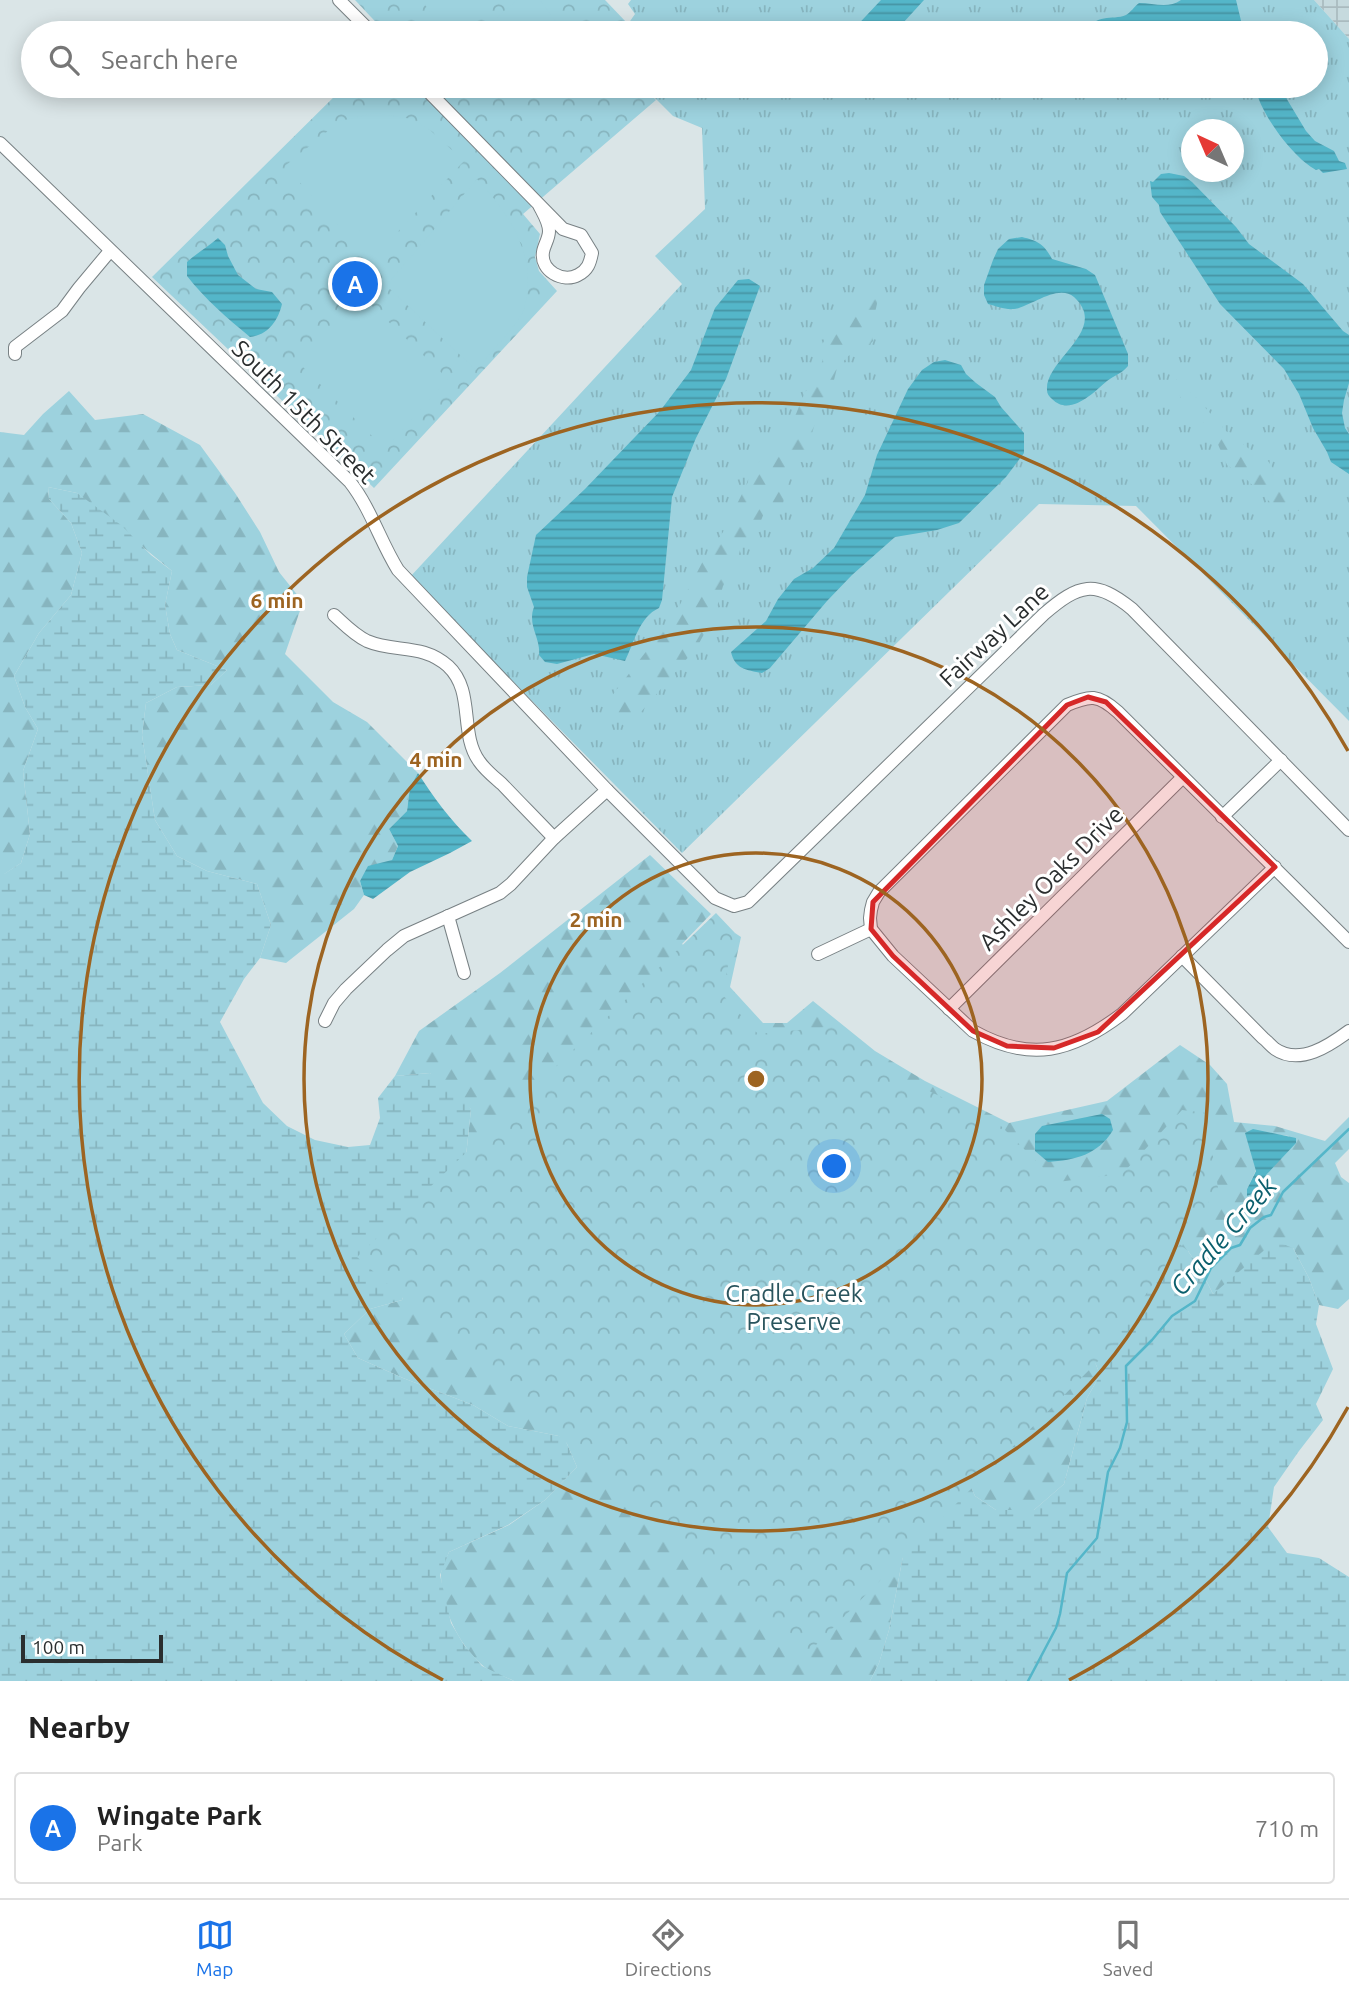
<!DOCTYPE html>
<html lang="en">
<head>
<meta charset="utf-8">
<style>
	body { margin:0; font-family:Ubuntu,sans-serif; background:#f2f2f2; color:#222 }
	.compass { position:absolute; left:1181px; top:119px; width:63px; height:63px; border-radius:50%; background:#fff; box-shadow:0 4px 18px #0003; rotate:316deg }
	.scale { position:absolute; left:21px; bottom:18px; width:142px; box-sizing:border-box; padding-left:7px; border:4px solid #2a2e2f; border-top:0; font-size:19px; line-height:24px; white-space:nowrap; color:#2a2e2f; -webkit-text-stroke:5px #fff; paint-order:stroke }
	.you { position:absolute; left:835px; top:1167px; width:24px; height:24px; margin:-18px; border:5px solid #fff; border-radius:50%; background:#1a73e8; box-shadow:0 0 0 10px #1a73e833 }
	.badge { display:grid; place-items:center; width:46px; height:46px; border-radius:50%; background:#1a73e8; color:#fff; font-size:23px; font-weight:700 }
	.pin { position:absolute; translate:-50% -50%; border:4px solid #fff; box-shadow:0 2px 7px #0006 }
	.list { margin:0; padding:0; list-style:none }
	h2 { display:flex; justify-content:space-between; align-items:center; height:91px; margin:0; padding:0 28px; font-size:30px }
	h2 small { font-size:23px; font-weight:400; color:#767676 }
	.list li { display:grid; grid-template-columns:46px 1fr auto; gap:21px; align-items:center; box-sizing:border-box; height:112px; margin:0 14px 14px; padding:0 14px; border:2px solid #e0e0e0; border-radius:7px }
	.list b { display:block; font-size:26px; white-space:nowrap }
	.list p { margin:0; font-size:23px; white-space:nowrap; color:#767676 }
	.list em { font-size:23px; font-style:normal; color:#767676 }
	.icon { flex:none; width:38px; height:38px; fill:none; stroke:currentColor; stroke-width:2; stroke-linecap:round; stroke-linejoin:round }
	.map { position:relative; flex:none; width:1349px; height:1681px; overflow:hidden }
	.search { position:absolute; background:#fff; box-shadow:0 4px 18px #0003; left:21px; right:21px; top:21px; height:77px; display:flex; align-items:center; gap:18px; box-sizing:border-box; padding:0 24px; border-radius:38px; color:#767676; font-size:26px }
	.sheet { height:217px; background:#fff }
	nav { display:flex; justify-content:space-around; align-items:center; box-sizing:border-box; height:98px; border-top:2px solid #e0e0e0; background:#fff; font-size:19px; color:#767676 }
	nav a { display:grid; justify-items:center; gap:4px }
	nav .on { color:#1a73e8 }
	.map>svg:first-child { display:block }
	.industrial { fill:url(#industrial-grid) }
	.grass { fill:url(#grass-tufts); fill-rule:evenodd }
	.forest { fill:url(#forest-firs); fill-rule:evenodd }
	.wetland { fill:url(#wetland-marsh); fill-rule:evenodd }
	.park { fill:url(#park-crowns) }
	.pitch { fill:#9dd2de }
	.water { fill:url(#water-rules) }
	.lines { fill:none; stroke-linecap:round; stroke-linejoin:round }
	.stream { stroke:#54b6c9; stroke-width:2.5 }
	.minor-casing { stroke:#788184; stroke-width:14 }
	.minor { stroke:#fff; stroke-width:12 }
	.marked { fill:#d62828; fill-opacity:0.2; stroke:#d62828; stroke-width:5; stroke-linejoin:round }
	.ring { fill:none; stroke:#9d6421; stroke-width:3.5 }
	.labels { text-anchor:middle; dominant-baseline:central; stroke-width:6; stroke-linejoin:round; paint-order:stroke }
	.street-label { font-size:24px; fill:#2a2e2f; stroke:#fff }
	.park-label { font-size:24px; fill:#29545d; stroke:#fff }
	.water-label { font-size:26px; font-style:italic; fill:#0b5f6d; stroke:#fff }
	.centre { fill:#9d6421; stroke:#fff; stroke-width:3.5 }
	.ring-label { font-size:21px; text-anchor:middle; font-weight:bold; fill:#9d6421; stroke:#fff; stroke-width:6; stroke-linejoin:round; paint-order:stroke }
</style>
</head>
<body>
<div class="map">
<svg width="1349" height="1681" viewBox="0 0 1349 1681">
	<defs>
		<pattern id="industrial-grid" width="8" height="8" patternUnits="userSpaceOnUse" patternTransform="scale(1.75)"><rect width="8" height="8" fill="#c6dade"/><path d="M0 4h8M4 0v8" fill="none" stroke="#aabbbf"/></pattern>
		<pattern id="grass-tufts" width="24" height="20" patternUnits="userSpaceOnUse" patternTransform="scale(1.75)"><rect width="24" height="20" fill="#9dd2de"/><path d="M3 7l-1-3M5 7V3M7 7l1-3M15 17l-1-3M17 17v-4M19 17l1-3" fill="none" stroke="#87b5bf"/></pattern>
		<pattern id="forest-firs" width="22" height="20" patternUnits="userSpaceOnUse" patternTransform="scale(1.75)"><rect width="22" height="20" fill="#9dd2de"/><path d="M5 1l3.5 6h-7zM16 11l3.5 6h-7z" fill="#87b5bf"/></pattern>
		<pattern id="wetland-marsh" width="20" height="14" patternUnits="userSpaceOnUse" patternTransform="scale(1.75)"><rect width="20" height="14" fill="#9dd2de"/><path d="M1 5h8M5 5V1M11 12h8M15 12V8" fill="none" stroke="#87b5bf"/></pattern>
		<pattern id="park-crowns" width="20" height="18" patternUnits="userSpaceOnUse" patternTransform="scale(1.75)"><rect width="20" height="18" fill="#9dd2de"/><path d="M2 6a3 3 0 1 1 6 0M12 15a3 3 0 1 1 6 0" fill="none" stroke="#87b5bf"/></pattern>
		<pattern id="water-rules" width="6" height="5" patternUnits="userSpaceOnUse" patternTransform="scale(1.75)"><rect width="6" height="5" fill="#54b6c9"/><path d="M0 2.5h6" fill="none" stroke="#4694a4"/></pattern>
	</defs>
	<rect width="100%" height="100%" fill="#dae5e7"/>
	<!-- industrial -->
	<path class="industrial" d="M1314 0H1349V39Z"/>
	<!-- grass -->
	<path class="grass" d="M631 0H1314L1349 39V721L1136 506 1039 504 682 853 410 577 682 284 655 256 705 209 702 128 673 116 643 86H1316V33H612L628 24 635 14 628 4ZM1192 130H1234V172H1192Z"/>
	<!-- forest -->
	<g class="forest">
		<path d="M878 288C880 307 868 323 873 341L867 347 855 349 837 368 831 392 816 420 810 440 813 446 808 463 795 461 784 498 782 510 777 514 772 509 766 508 760 523 741 545 737 564 723 586 715 614 697 647 641 712 631 723 624 726 610 714 611 697 675 614 702 563 723 532 748 482 749 467 772 455 780 441 796 414 805 392 811 385 822 362 823 343 834 321Z"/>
		<path d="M1175 378 1194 395 1226 431 1252 451 1268 461 1289 492 1299 511 1288 506 1272 504 1242 475 1227 465 1213 433 1174 390Z"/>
		<path d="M69 391 95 420 143 414 200 445 235 493 260 532 279 572 303 602 285 654 333 702 367 722 418 773 410 787 407 811 389 829 398 846 392 860 360 881 364 895 354 909 286 963 260 958 271 925 257 884 207 871 177 856 155 820 142 735 146 703 177 687 211 685 227 670 177 650 170 634 165 605 172 571 77 493 48 487 49 499 71 523 82 553 71 595 39 633 14 676 25 707 38 729 23 771 30 834 21 863 3 875 0 874V432L24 435 43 414Z"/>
		<path d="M650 855 711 914 682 944 710 964 735 933 741 937 730 987 763 1023H787L813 1001 875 1051 925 1081 1009 1123 1107 1101 1180 1045 1210 1065 1227 1084 1234 1122 1275 1126 1325 1141 1349 1117V1149L1335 1163 1341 1177 1349 1183V1299L1338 1309 1319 1305 1309 1278 1293 1248 1213 1294 1201 1270 1188 1251 907 1535 889 1630 879 1663 870 1681H514C504 1676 489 1672 481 1664 458 1643 442 1609 441 1577 440 1569 446 1559 449 1552L509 1525 545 1500 577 1467 564 1437 508 1426 473 1405 403 1378 358 1358 344 1334 370 1309 402 1300 413 1269 462 1194 471 1109 430 1073 395 1076 419 1031 500 973ZM1273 1134 1289 1136 1267 1174 1252 1193 1247 1189Z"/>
		<path d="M1093 1357 1100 1375 1087 1398 1064 1484 1034 1510H996L975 1496 965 1474Z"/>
	</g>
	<!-- wetland -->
	<g class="wetland">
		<path d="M48 487 77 493 121 525 151 555 172 571 165 605 170 634 177 650 227 670 211 685 177 687 146 703 142 735 155 820 177 856 207 871 257 884 271 925 260 958 244 979 220 1022 263 1103 287 1126 315 1140 348 1147 370 1145 380 1118 378 1098 395 1076 430 1073 454 1086 471 1109 462 1194 413 1269 402 1300 370 1309 344 1334 358 1358 403 1378 473 1405 508 1426 564 1437 577 1467 545 1500 508 1525 449 1552 440 1575 451 1623 464 1645 482 1666 514 1681H0V874H4L21 863 30 834 23 771 38 729 25 707 14 676 39 633 71 595 82 553 71 523 49 499Z"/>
		<path d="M1160 1228 1188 1251 1201 1270 1213 1294 1275 1241 1293 1248 1309 1278 1319 1305 1316 1324 1333 1369 1316 1404 1323 1420 1299 1451 1274 1487 1268 1527 1287 1553 1319 1558 1349 1577V1681H870L879 1663 889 1630 907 1535ZM1093 1357 1100 1375 1087 1398 1064 1484 1034 1510H996L975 1496 965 1474Z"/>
	</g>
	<!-- park -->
	<g class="park">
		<path d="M355 0H605L628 24 612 33H386Z"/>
		<path d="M345 86H643L656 100 523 214 540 234 535 257 539 271 557 291 374 488 152 277Z"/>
		<path d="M716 913 735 933 722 994 758 1034 840 1026 881 1068 1000 1125 1057 1182 1122 1174 1182 1110 1206 1113 1218 1188 1106 1353 806 1655 357 1257Z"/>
	</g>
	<!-- pitch -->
	<g class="pitch">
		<path d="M422 0H486L452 33H448L433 17Z"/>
		<path d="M517 0H540L564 33H479Z"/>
		<path d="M375 113 412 119 430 130 464 161 378 253H363L285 166 340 121Z"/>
		<path d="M477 179C507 211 536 253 526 300 525 305 524 311 521 315 511 332 489 354 476 370L389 288 391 280Z"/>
		<path d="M360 301 368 302 448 379 385 449 295 359Z"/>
	</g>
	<!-- water -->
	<g class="water">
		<path d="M881 0H924L903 23 898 33H850Z"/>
		<path d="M1181 0H1236L1244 33H1088C1094 12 1112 21 1126 15 1130 13 1135 6 1139 3 1154 3 1168 9 1181 0Z"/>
		<path d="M803 86H838C829 93 812 98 803 89Z"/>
		<path d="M1255 86H1279L1306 131 1315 141 1334 151 1339 161 1345 163 1347 169 1323 173 1319 169 1316 170C1293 158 1259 112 1255 86Z"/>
		<path d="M1169 173 1184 176 1192 182 1236 227 1249 244 1303 284 1343 331 1349 335V383L1344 400 1342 413 1345 428 1349 434V474L1331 462 1327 452 1313 428 1299 394 1284 369 1220 304 1160 212 1159 205 1152 197 1150 181 1153 182 1161 174Z"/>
		<path d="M1022 237C1038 241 1044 244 1052 259L1086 269 1095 275 1128 354V366C1121 374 1115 375 1107 381 1093 393 1070 417 1052 399 1049 396 1047 394 1047 390 1045 359 1110 330 1074 297 1058 283 1030 307 1014 309 1005 310 996 306 988 304L984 295V285L993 260 998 249 1009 239Z"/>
		<path d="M218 238 225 245 228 256 238 275 256 289 272 292 282 304C278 321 268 335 250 337 227 318 205 299 187 276V262C197 253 208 247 218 238Z"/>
		<path d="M749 279 760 286 726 379 696 438 672 497 662 600 659 608C639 617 634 643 625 661L594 654 557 664 545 662 539 655C541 638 527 625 534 607L527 587V577L536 535 585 489 660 411 691 370 715 308 738 280Z"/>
		<path d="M945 360 961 365 966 374 976 383 995 397 1001 407 1024 433V453L1006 477 959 523 937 530 895 537 852 575 827 601 770 668 762 673C746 670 735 669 731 652L766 621 778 599 794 579 813 568 834 548 865 495 877 455 908 389 922 370 934 362Z"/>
		<path d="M418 773C434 798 450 820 472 841L450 853 410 872 373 899 364 895 360 881 368 866 392 860 398 846 389 829 407 811 410 787Z"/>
		<path d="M1102 1114 1110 1119 1113 1130C1098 1155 1075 1160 1048 1162L1035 1151V1134L1042 1126Z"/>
		<path d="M1253 1129 1296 1138V1143L1267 1174 1252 1194 1247 1196V1189L1256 1171 1245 1133Z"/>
	</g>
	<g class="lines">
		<!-- stream -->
		<path class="stream" d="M1028 1681 1056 1628 1060 1614 1067 1573 1097 1538 1108 1472 1120 1448 1127 1422 1126 1366 1152 1340 1172 1316 1195 1301 1211 1268 1231 1248 1240 1245 1250 1228 1264 1217 1271 1215 1283 1192 1349 1129"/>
		<!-- minor casing -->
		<g class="minor-casing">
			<g id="minor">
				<path d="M339 0 372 33"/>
				<path d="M423 86 563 229 581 235 592 253C590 263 588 270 578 275 563 283 540 271 543 252 544 245 549 239 549 231 549 222 543 213 539 205"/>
				<path d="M0 143 350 482C371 509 380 541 398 570L607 790 715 898 734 906 748 902 1044 614C1079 584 1095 579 1132 609L1349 830"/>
				<path d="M15 354V347L62 311 79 288 110 251"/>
				<path d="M334 615C344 624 354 635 367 641 395 653 422 643 448 666 475 691 459 733 479 761 485 770 494 777 502 784 519 802 537 820 554 838"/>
				<path d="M1222 817 1281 760"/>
				<path d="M1275 867 1122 1014C1072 1052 1030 1063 973 1031L893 956 871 929 870 918 871 910 873 902 879 892 1067 705C1090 695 1098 694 1118 712L1349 942"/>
				<path d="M448 916 464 973"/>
				<path d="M818 954 871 929"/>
				<path d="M1182 956 1263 1038C1267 1041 1271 1046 1275 1049 1300 1066 1330 1045 1349 1031"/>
				<path d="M949 1009 1183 777"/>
				<path d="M325 1021 334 1003 346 989 387 950 404 936 500 893 511 884 554 838 607 790"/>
			</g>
		</g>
		<!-- minor -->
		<use href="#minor" class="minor"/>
	</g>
	<!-- marked area -->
	<path class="marked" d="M1088 697 1106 702 1275 867 1098 1032 1054 1048 1007 1046 973 1031 893 956 871 929 873 902 1067 705Z"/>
	<!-- distance rings -->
	<g class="ring">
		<circle cx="756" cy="1079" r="226"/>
		<circle cx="756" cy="1079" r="452"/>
		<path d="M1348 1407A677 677 0 0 1 1069 1680M443 1680A677 677 0 1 1 1348 751"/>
	</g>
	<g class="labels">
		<!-- street labels -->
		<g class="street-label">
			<text transform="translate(304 412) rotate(45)">South 15th Street</text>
			<text transform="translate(994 635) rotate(-43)">Fairway Lane</text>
			<text transform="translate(1051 878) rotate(-45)">Ashley Oaks Drive</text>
		</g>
		<!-- park labels -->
		<g class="park-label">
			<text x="794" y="1293">Cradle Creek<tspan x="794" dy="28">Preserve</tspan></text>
		</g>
		<!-- water labels -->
		<g class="water-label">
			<text transform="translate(1223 1236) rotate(-49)">Cradle Creek</text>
		</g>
	</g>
	<circle cx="756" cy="1079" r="10" class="centre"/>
	<g class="ring-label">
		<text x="277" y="608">6 min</text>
		<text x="436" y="767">4 min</text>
		<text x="596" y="927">2 min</text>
	</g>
</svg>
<svg class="compass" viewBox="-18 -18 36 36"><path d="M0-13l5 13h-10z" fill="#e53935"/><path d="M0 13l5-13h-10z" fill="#767676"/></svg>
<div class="scale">100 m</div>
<div class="you"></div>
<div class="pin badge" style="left:355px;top:284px">A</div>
<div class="search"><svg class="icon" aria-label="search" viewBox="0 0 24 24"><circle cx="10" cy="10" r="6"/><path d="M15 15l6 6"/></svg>Search here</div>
</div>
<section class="sheet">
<h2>Nearby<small></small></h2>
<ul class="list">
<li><span class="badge">A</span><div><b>Wingate Park</b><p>Park</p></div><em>710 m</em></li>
</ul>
</section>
<nav>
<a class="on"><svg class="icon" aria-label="map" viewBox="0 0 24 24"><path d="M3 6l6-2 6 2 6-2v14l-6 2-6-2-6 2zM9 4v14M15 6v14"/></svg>Map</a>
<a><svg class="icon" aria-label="directions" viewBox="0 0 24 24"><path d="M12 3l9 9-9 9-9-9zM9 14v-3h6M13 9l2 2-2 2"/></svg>Directions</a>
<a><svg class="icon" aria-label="saved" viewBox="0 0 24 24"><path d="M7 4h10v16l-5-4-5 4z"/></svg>Saved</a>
</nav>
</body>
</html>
